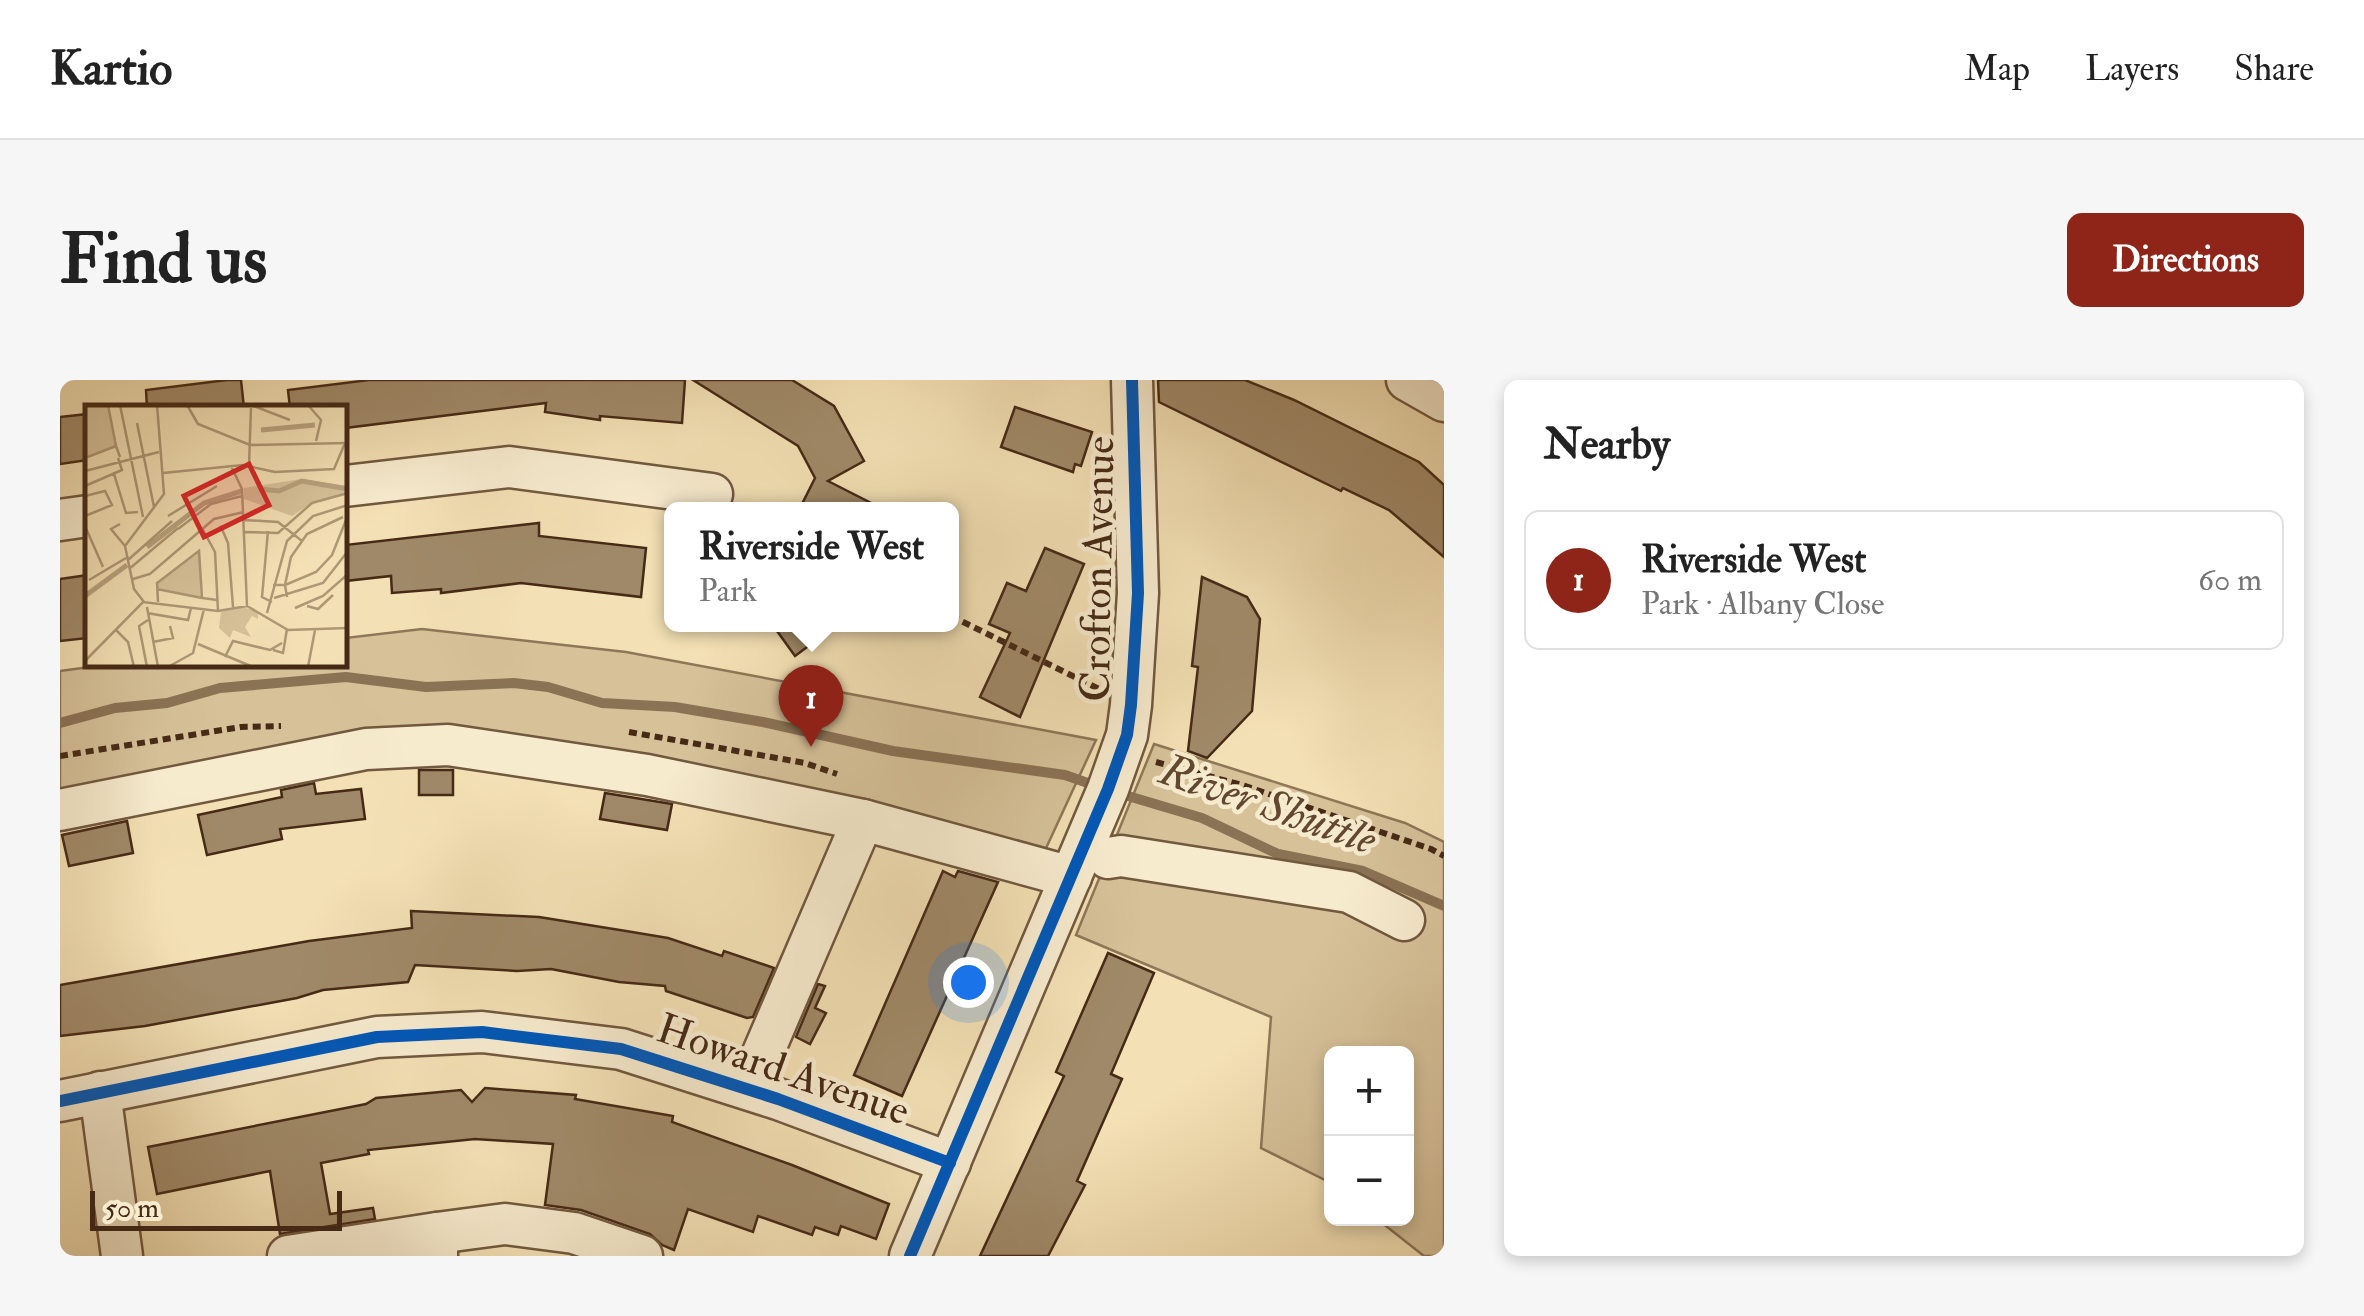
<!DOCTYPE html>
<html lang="en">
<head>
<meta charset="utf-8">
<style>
	body { margin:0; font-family:"IM FELL Double Pica",serif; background:#f6f6f6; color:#222 }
	.controls { position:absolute; right:30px; bottom:30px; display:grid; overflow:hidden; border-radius:15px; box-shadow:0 5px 15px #0003 }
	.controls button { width:90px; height:90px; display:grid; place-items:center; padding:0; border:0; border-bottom:2px solid #e0e0e0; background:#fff; color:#222; font:50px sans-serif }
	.scale { position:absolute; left:30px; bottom:25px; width:252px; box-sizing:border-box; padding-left:10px; border:5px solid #462a16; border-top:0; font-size:28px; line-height:35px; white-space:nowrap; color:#462a16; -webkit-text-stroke:8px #f7ebce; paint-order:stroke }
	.you { position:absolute; left:908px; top:602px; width:35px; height:35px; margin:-25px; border:8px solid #fff; border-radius:50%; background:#1a73e8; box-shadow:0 0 0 15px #1a73e833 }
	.badge { display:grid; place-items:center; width:65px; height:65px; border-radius:50%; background:#8f2418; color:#fff; font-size:32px; font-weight:700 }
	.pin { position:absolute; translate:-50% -82px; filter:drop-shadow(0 2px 5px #0008) }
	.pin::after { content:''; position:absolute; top:52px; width:35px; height:30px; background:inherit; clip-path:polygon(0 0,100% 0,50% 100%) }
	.popup { position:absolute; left:604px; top:122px; width:295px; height:130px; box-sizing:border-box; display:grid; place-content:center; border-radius:15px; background:#fff; filter:drop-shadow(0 2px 8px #0005); font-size:32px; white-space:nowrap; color:#767676 }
	.popup b { font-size:38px; color:#222 }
	.popup::after { content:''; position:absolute; left:50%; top:100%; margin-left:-20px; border:20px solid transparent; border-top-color:#fff }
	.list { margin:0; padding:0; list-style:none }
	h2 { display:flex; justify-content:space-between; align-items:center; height:130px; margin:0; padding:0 40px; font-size:42px }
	h2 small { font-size:32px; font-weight:400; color:#767676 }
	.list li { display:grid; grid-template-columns:65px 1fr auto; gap:30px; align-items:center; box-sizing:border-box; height:140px; margin:0 20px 20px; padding:0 20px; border:2px solid #e0e0e0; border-radius:15px }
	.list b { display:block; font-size:38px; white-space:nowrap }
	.list p { margin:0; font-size:32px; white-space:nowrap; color:#767676 }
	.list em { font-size:32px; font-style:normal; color:#767676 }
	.map { position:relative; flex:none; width:1384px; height:876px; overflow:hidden; border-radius:15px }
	header { display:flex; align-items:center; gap:60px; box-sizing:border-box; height:140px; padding:0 50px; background:#fff; border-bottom:2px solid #e0e0e0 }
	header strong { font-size:48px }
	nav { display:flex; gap:55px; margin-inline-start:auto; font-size:35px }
	.intro { display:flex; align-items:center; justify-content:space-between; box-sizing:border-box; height:240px; padding:0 60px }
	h1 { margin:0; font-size:70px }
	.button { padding:25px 45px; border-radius:15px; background:#8f2418; color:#fff; font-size:35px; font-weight:700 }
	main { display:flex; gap:60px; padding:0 60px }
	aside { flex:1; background:#fff; border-radius:15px; box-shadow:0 5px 15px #0003 }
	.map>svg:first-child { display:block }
	.green { fill:#d6c199; stroke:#8e7658; stroke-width:2.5 }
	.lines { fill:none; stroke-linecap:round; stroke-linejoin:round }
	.stream { stroke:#8a7254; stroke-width:10 }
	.building { fill:#a08968; stroke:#462a16; stroke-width:2.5 }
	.minor-casing { stroke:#71583e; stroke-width:45 }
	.path { stroke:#462a16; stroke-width:6; stroke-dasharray:8 5; stroke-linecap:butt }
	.minor { stroke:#f7ebce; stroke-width:40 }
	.cycleway-casing { stroke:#f7ebce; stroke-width:19 }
	.cycleway { stroke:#0057b8; stroke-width:12 }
	.labels { text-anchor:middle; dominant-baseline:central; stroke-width:9; stroke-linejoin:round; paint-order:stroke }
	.street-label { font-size:42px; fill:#462a16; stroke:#f7ebce }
	.water-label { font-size:45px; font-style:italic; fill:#624830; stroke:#f7ebce }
	.inset-river { fill:none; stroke:#b8a27e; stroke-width:5 }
	.inset-road { fill:none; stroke:#ae9775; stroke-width:2.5 }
	.view { fill:#d62828; fill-opacity:0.15; stroke:#d62828; stroke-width:5 }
	.inset-edge { fill:none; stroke:#462a16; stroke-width:5 }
</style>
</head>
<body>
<header>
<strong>Kartio</strong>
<nav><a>Map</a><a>Layers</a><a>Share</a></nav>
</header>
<div class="intro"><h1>Find us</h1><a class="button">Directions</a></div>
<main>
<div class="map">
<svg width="1384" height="876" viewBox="0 0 1384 876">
	<rect width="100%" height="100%" fill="#f3e0b4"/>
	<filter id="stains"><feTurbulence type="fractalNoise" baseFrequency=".002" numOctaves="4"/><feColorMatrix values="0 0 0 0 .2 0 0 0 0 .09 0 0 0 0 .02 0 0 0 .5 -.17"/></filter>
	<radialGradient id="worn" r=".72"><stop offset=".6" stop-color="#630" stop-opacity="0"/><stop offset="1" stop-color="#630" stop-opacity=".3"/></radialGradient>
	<!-- green -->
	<g class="green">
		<path d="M362 249 566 272 1036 360 981 479 434 361 0 420V291L44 285H285V258Z"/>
		<path d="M1094 364 1345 443 1384 462V876H1364L1317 839 1346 838V674H1272L1271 803 1201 768 1211 637 1016 555Z"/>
	</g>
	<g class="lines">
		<!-- stream -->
		<g class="stream">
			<path d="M0 343 55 328 107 323 160 308 286 297 366 307 454 303 488 307 542 323 615 327 703 342 833 371 1005 395 1042 408"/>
			<path d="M1058 413 1142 438 1218 474 1303 491 1384 526"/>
		</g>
	</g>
	<!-- building -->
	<g class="building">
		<path d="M167 0H181L184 28H87L86 10Z"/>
		<path d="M309 0H625L622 43 540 36V40L485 32 486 23 285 48V28H230L228 10Z"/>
		<path d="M633 0H732L774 26 804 81 768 101 825 130H739L755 98 738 66Z"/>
		<path d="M1098 0H1185L1234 20 1359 82 1384 105V177L1329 130 1283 108 1281 111 1099 22Z"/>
		<path d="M955 27 1032 52 1021 86 1015 84 1013 92 941 67Z"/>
		<path d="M28 34V80L0 84V37Z"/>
		<path d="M479 143V156L586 168 581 217 461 203 381 213V209L332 213 331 196 285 201V165Z"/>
		<path d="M985 168 1024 184 960 337 920 317 950 253 929 244 947 203 966 211Z"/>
		<path d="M28 195V258L0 261V199Z"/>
		<path d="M1142 197 1187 217 1200 239 1192 331 1147 378 1128 371 1138 287 1132 286Z"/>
		<path d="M712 244H778L735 276Z"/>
		<rect x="359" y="390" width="34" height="25"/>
		<path d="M254 403 256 414 301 409 305 439 220 449 222 459 147 475 138 435 222 417 221 410Z"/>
		<path d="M545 413 612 424 607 450 540 439Z"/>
		<path d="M67 441 73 473 9 486 2 455Z"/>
		<path d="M883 491 895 497 898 491 938 502 842 716 794 695Z"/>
		<path d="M351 531 479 537 566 551 608 558 662 576 664 571 714 588 693 637 687 638 606 611 605 606 559 602 491 589 457 591 355 585 348 602 263 610 237 618 85 646 0 656V605L249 561 352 548Z"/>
		<path d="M1048 573 1094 593 1051 694 1062 699 1017 801 1025 805 988 876H920L1004 696 996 692Z"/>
		<path d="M758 604 765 606 755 628 766 633 750 664 736 657Z"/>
		<path d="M425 708 516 715 515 719 613 736 612 742 732 785 829 824 816 859 781 846 778 855 755 847 752 855 698 836 693 852 628 829 614 870 602 865 590 854 521 830 485 825 493 764 415 759 308 770 309 774 261 783 270 834 313 828 315 839 220 854 210 791 97 814 88 767 306 724 316 718 401 710 412 722Z"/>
	</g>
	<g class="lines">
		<!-- minor casing -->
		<g class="minor-casing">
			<g id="minor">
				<path d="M1347 0 1384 21"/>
				<path d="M285 106 449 87 652 114"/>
				<path d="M0 140 28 136"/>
				<path d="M0 430 306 369 388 365 587 395 803 440 1011 497"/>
				<path d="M1048 478 1061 476 1289 512 1344 540"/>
				<path d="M688 708 803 440"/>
				<path d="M40 712 62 876"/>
				<path d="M0 721 317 657 422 652 561 669 718 719 890 783"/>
				<path d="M377 853 445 844 514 853 582 876"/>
				<path d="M228 876 377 853V876"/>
				<path d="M850 876 1048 409 1067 355 1071 325 1078 213 1072 0"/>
			</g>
		</g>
		<!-- path -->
		<g class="path">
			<path d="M891 236 1039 309"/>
			<path d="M569 352 745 383 777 394"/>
			<path d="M0 376 181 347 221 346"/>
			<path d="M1096 382 1182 405 1371 469 1384 476"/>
		</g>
		<!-- minor -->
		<use href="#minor" class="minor"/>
		<!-- cycleway casing -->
		<g class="cycleway-casing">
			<g id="cycleway">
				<path d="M0 721 317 657 422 652 561 669 718 719 890 783"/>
				<path d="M850 876 1048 409 1067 355 1071 325 1078 213 1072 0"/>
			</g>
		</g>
		<!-- cycleway -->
		<use href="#cycleway" class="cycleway"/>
	</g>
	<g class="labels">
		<!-- street labels -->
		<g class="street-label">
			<text transform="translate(1038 189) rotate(-89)">Crofton Avenue</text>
			<text transform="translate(723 690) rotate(19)">Howard Avenue</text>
		</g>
		<!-- water labels -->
		<g class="water-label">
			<text transform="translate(1208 425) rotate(19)">River Shuttle</text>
		</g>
	</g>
	<!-- overview -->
	<g transform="translate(25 25)">
		<rect width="262" height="262" fill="#f3e0b4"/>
		<path d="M0 0H22L30 40 0 53ZM216 74 262 81 263 88 228 97 207 111 159 94V83ZM114 148 116 192 73 183V178ZM155 202 173 206V214L167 211 160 222 166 232 148 225 145 233 134 223 136 207Z" fill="#d6c199"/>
		<path class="inset-river" d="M176 25 230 20M174 84 194 86 217 76 263 84M62 142 119 98 157 86M0 191 42 160"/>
		<path class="inset-road" d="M23 0 31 41M35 0 58 112M102 0 113 19 165 40 261 38M166 0 205 15M223 0 236 15 231 36M52 18 69 102M0 53 31 41 35 52M164 60 166 3M146 61 157 84 162 201M0 66 74 47M78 68 158 60 190 67 249 64 260 38M29 69 41 108 53 107M0 81 37 65 33 53M0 91 20 86 27 100 0 111M83 111 132 81M159 115 193 117 217 136M35 119 26 124 40 141M0 121 18 162M117 123 130 147 133 206M93 124 126 99 157 91M183 126 177 192 187 197M160 127 193 128 227 98 263 88M123 131 136 122 143 138 148 202M43 155 87 116M44 164 93 123M48 174 65 169 129 114 159 107M4 175 41 153M188 180H200L206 152 222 129 258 112M72 184 117 193M202 192 200 180 231 167 247 150 263 110M189 193 238 178 263 146M59 197 49 184 40 141 79 89 72 0M73 197 72 178 114 146 117 193 132 195M222 201 233 204 248 190M62 202 73 262M210 203 238 191 263 169M62 208 103 215 106 203M182 208 202 136 228 111 263 100M31 225 43 237 49 262M68 237 88 233 85 221M113 239 168 262M188 245 198 248 202 224M140 252 148 236 185 245 197 238M0 256 58 197 133 206 162 201 203 225 263 223M62 262 54 221 63 215M83 262 108 248 119 204M223 262 230 225"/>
		<path class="view" d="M164 59 184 100 119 132 99 91Z"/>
		<rect width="262" height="262" class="inset-edge"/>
	</g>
	<rect width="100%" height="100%" filter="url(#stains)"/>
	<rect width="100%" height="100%" fill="url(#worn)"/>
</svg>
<div class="controls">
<button>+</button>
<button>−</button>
</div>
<div class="scale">50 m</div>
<div class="you"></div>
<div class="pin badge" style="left:751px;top:367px">1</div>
<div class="popup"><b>Riverside West</b>Park</div>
</div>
<aside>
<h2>Nearby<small></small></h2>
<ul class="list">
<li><span class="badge">1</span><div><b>Riverside West</b><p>Park · Albany Close</p></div><em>60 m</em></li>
</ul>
</aside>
</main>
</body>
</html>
